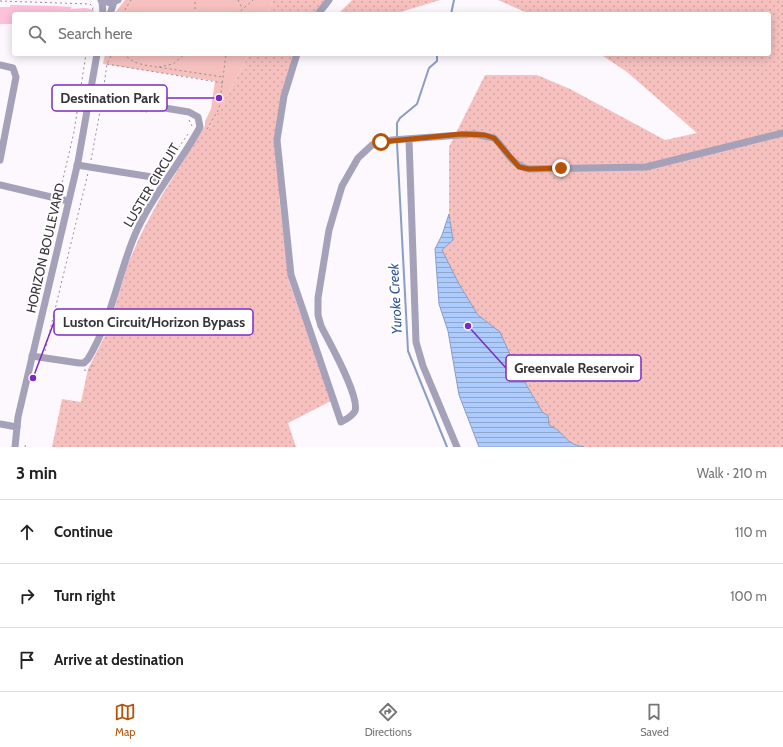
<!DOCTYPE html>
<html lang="en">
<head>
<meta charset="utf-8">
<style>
	body { margin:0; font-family:Cabin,sans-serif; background:#f6f6f6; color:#222 }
	.stop { position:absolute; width:12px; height:12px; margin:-9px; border:3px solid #b45309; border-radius:50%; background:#fff }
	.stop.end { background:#b45309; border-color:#fff; box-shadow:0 1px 4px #0008 }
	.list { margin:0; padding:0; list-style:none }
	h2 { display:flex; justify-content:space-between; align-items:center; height:52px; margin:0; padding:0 16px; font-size:17px }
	h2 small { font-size:13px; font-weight:400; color:#767676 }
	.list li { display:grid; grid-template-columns:26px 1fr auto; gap:12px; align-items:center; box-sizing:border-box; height:64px; padding:0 16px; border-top:1px solid #e0e0e0 }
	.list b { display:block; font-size:15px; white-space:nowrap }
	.list em { font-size:13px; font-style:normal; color:#767676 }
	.icon { flex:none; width:22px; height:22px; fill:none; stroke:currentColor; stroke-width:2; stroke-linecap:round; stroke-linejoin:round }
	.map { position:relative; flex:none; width:783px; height:447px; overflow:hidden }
	.search { position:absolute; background:#fff; box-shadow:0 2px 10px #0003; left:12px; right:12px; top:12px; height:44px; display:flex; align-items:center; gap:10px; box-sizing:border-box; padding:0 14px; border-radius:4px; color:#767676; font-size:15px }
	.sheet { height:244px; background:#fff }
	nav { display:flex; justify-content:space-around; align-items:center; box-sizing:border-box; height:56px; border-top:1px solid #e0e0e0; background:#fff; font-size:11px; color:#767676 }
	nav a { display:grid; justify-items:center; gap:2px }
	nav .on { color:#b45309 }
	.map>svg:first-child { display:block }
	.grass { fill:url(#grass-dots) }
	.park { fill:#f5c0bd }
	.water { fill:url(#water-rules); stroke:#8a9dc2 }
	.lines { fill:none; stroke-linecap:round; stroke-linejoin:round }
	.stream { stroke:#8a9dc2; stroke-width:2 }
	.building { fill:#fdc1db }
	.path { stroke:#948e95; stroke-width:1; stroke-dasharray:2 3; stroke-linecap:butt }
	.minor { stroke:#a4a1b9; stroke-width:7 }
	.route { stroke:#b45309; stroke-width:5 }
	.labels { text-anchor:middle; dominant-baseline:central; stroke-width:4; stroke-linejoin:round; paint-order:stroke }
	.street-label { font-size:13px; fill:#383239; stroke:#fff }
	.water-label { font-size:14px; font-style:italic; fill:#335792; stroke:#fff }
	.leader { fill:none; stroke:#7b2cbf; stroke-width:1.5 }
	.callout-dot { fill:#7b2cbf; stroke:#fff; stroke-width:1.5 }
	.callout { fill:#fff; stroke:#7b2cbf; stroke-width:1.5 }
	.callout-label { font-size:14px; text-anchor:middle; font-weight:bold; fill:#383239 }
</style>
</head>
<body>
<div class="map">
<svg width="783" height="447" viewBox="0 0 783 447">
	<defs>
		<pattern id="grass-dots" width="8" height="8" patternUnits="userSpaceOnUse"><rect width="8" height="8" fill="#f5c0bd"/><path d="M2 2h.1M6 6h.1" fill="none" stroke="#d3a5a3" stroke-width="1.8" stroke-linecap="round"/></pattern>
		<pattern id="water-rules" width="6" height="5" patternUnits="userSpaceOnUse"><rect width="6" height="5" fill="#adcbfc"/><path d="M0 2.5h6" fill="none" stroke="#8ea5cd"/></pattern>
	</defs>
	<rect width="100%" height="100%" fill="#fdf7fe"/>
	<!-- grass -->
	<g class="grass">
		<path d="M273 0H326L316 14H267Z"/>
		<path d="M352 0H440L394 14H338Z"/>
		<path d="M498 0H783V447H584C564 444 565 432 549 425L548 415 543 413 524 381 516 374 500 332 478 315 459 284 441 250C446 241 454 225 449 214V147L485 75H537L570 89 665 140 697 133 627 72 600 54H769V14H530Z"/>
		<path d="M249 54H294L281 98 279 197 289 281 331 401 288 423 296 447H52L62 399 81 402 88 369 108 330 128 264 141 234 159 200 205 126 210 127Z"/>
	</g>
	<!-- park -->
	<g class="park">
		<path d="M125 0H273L267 14H114Z"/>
		<path d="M105 54H249L210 127 205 126V121L211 109 215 81 103 64Z"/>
	</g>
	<!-- water -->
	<path class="water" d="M449 214 453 240 442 250 459 284 478 315 500 332 516 368V374L524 381 543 413 548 415 549 425C565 432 564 444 584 447H479L459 395 448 331 439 304 435 249 442 235Z"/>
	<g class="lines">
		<!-- stream -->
		<g class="stream">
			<path d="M451 14 454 0"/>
			<path d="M397 137V123L400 118 417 104 429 68 437 61V54"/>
			<path d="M397 143 408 351 447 447"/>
		</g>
	</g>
	<!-- building -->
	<path class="building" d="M10 5 56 6 71 7V9L86 8 94 10V14H14V24H0V7H10Z"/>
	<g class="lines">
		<!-- path -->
		<g class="path">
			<path d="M238 0 242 8"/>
			<path d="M0 1 90 4 93 7 92 14"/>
			<path d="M122 14 131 0"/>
			<path d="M195 14V0"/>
			<path d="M237 14 253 0"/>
			<path d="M123 54 134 62 144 65 223 77"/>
			<path d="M107 64 223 83"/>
			<path d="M159 67 173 64 185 54"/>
			<path d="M103 92 107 64 112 54"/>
			<path d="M101 105 147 112"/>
			<path d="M189 120 192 126"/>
			<path d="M207 129 219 109 226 54"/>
			<path d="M91 160 101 106"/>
			<path d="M155 171 163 170 188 134"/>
			<path d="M60 192 74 132 86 54"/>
			<path d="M45 351 88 173"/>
			<path d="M84 370 89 371 93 364"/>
			<path d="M25 447 26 442"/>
		</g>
		<!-- minor -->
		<g class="minor">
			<path d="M101 0 110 3 118 0"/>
			<path d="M102 1 103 14"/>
			<path d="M110 14 114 2"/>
			<path d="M318 14 329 0"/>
			<path d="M297 54 284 96 277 140 291 275 341 422C346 419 352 417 355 411 360 396 329 342 321 326L318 315V298L329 230 342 186 358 158 372 145 392 140 474 134 494 138C507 150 510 165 529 169L646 167 783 133"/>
			<path d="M0 65 13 68 16 77 0 160"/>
			<path d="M409 140 416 342 423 366 457 447"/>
			<path d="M77 165 152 177 162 184"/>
			<path d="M0 185 68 201"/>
			<path d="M32 356 79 363H84L88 359C110 323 117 281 132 242 148 200 179 166 200 127L198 117 189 112 91 96"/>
			<path d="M0 424 17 427"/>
			<path d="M15 447 18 417 78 162 97 54"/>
		</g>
	</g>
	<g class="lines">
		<!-- route -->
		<path class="route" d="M381 142 461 134 485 135 494 138 519 167 529 169 561 168"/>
	</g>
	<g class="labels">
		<!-- street labels -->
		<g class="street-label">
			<text transform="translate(151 185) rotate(-59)">LUSTER CIRCUIT</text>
			<text transform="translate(45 248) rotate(-77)">HORIZON BOULEVARD</text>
		</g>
		<!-- water labels -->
		<g class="water-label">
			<text transform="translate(395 299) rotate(-93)">Yuroke Creek</text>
		</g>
	</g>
	<!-- callouts -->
	<path class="leader" d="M219 98L167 98M33 378L54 322M468 326L506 368"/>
	<g class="callout-dot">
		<circle cx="219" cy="98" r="4"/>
		<circle cx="33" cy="378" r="4"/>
		<circle cx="468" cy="326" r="4"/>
	</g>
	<g class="callout">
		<rect x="52" y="85" width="115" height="26" rx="4"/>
		<rect x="54" y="309" width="199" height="26" rx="4"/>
		<rect x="506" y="355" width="135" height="26" rx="4"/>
	</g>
	<g class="callout-label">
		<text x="110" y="103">Destination Park</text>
		<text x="154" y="327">Luston Circuit/Horizon Bypass</text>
		<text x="574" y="373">Greenvale Reservoir</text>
	</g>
</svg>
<div class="stop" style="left:381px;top:142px"></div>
<div class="stop end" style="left:561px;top:168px"></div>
<div class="search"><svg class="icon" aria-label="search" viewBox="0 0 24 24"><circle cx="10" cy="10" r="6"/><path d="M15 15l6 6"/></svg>Search here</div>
</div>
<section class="sheet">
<h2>3 min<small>Walk · 210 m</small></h2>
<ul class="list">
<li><svg class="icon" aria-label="ahead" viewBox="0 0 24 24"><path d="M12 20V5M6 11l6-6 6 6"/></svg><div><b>Continue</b></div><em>110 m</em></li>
<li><svg class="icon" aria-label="right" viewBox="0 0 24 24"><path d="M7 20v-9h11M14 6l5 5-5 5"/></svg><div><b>Turn right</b></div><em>100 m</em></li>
<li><svg class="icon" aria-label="arrive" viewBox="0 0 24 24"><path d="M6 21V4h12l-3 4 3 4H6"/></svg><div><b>Arrive at destination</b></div></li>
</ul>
</section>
<nav>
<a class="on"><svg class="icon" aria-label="map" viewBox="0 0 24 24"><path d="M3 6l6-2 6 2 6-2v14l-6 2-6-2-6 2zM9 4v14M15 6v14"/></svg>Map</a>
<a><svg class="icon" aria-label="directions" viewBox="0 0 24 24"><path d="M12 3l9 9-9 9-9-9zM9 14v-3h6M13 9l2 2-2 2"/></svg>Directions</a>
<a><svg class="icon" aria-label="saved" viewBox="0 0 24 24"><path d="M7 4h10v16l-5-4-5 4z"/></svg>Saved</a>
</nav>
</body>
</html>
